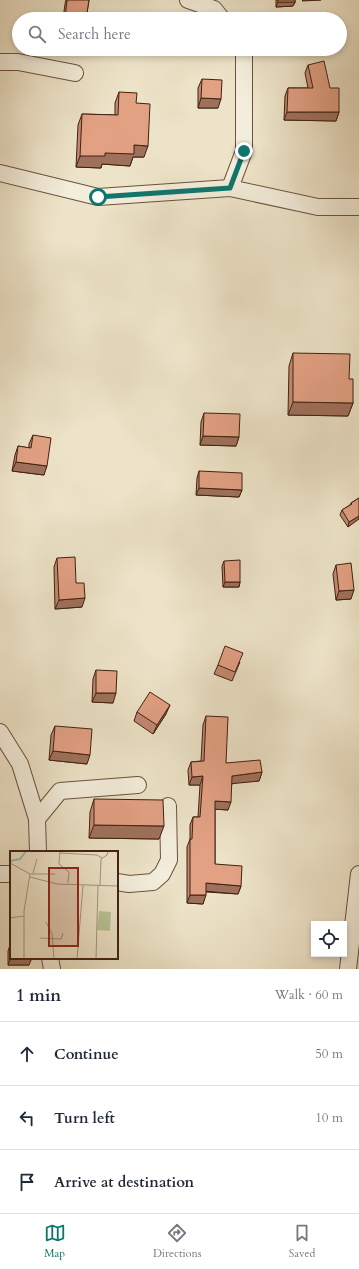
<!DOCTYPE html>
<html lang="en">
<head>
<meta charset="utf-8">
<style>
	body { margin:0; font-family:Cardo,serif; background:#f2f2f3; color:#1f2937 }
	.controls { position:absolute; right:12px; bottom:12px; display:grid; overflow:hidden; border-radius:0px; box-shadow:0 2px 6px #0003 }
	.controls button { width:36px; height:36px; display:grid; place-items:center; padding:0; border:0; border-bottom:1px solid #e0e1e3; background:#fff; color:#1f2937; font:20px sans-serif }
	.stop { position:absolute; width:12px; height:12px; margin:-9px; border:3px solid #0f766e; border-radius:50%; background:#fff }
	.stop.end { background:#0f766e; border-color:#fff; box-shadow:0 1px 4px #0008 }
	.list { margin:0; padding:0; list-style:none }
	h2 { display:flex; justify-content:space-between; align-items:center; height:52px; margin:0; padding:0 16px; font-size:17px }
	h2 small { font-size:13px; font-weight:400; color:#747a83 }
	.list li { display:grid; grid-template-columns:26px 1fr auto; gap:12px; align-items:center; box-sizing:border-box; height:64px; padding:0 16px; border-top:1px solid #e0e1e3 }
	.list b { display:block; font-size:15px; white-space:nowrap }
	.list em { font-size:13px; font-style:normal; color:#747a83 }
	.icon { flex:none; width:22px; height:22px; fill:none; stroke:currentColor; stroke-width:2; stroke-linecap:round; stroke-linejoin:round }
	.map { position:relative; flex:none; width:359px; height:969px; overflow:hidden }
	.search { position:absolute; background:#fff; box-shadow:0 2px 6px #0003; left:12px; right:12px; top:12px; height:44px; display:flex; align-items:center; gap:10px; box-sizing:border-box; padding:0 14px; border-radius:22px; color:#747a83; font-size:15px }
	.sheet { height:244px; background:#fff }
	nav { display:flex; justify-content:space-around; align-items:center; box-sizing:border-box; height:56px; border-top:1px solid #e0e1e3; background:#fff; font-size:11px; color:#747a83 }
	nav a { display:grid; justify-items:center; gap:2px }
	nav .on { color:#0f766e }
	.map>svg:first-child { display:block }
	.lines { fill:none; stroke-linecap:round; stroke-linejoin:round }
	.street-casing { stroke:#6a523e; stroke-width:18 }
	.street { stroke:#f3eddb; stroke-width:16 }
	.wall { fill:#c38a72; stroke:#3f2110 }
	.shaded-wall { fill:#9f715c; stroke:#3f2110 }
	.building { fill:#e3a184; stroke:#3f2110 }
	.route { stroke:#0f766e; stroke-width:5 }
	.inset-river { fill:none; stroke:#9abdbb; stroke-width:2 }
	.inset-road { fill:none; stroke:#a7957e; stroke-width:1 }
	.view { fill:#8f2418; fill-opacity:0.15; stroke:#8f2418; stroke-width:2 }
	.inset-edge { fill:none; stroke:#3f2110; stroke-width:2 }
</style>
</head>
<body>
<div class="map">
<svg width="359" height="969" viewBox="0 0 359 969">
	<rect width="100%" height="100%" fill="#ede3c8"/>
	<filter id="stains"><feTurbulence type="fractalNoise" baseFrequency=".005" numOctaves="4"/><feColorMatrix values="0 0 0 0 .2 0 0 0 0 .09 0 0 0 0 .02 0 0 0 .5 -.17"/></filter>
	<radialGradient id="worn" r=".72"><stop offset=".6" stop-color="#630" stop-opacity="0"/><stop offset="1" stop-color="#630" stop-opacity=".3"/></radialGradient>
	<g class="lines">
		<!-- street casing -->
		<g class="street-casing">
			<g id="street">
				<path d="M188 0 214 9 222 19"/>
				<path d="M0 62H18L75 73"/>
				<path d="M0 173 98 197 230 188 318 207H359"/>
				<path d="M230 188 244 151V49"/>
				<path d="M0 732 20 764 37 819 38 852"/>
				<path d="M37 819 60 791 138 785"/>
				<path d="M0 874H11"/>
				<path d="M117 882 129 884 153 882 162 874 169 860 168 806"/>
				<path d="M50 958 52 969"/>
				<path d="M348 969 359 874"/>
			</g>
		</g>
		<!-- street -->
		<use href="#street" class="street"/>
	</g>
	<!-- wall -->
	<g class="wall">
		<path d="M66 0H89L86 19H63L65 4Z"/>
		<path d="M276 0H295V2L293 6 276 7Z"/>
		<path d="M308 65 330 88 339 112 336 121 284 120 285 96 288 88H308L305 73Z"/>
		<path d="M202 79 218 108H198V88Z"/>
		<path d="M119 92 136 103 144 157H133L130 166 102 164 101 168 76 167 78 125 82 114 115 115V103Z"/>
		<path d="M293 353 349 379 353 403 348 416 288 415 289 366Z"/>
		<path d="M204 413 239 437 236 446 200 445 201 422Z"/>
		<path d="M33 435 44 475 12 471 15 455 18 446 29 448V444Z"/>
		<path d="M199 471 242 490 239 497 196 495 197 478Z"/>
		<path d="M359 498 348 527 340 515 342 510 350 505 351 503Z"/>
		<path d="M57 558 76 583 82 607 55 609 54 567Z"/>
		<path d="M224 561 240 582 239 587H223L222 566Z"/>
		<path d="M336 565 351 599 336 600 333 574Z"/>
		<path d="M240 662 232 681 214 674 218 665Z"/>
		<path d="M96 670 113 703 92 702 93 679Z"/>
		<path d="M137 712 166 714 153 734 134 721Z"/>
		<path d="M206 716 226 763 262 772 259 781 232 783 228 810 215 809V864L241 886 238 894 206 892 203 904 187 903V847L190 839V825L193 817H198L200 785H189L188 770 191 762 201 761 203 725Z"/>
		<path d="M55 726 87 764 49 760 51 735Z"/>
		<path d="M94 799 159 839 89 838 90 812Z"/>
		<path d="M11 942V958L29 965H8V951Z"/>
	</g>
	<!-- shaded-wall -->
	<g class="shaded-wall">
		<path d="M303 0H321L302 1Z"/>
		<path d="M278 2H295L293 6 276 7Z"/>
		<path d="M201 98 221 99 218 108H198Z"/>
		<path d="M287 112H339L336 121 284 120Z"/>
		<path d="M134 145 148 146 144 157H133L130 166 102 164 101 168 76 167 80 156 105 153Z"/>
		<path d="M293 402 353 403 348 416 288 415Z"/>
		<path d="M203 436 239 437 236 446 200 445Z"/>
		<path d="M16 462 47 466 44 475 12 471Z"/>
		<path d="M199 488 242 490 239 497 196 495Z"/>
		<path d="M359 516V519L348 527 349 522Z"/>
		<path d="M225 582H240L239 587H223Z"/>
		<path d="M354 590 351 599 336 600 339 591Z"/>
		<path d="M85 598 82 607 55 609 59 600Z"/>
		<path d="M96 693H116L113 703 92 702Z"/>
		<path d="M170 705 166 714 153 734 157 725Z"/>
		<path d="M53 751 90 755 87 764 49 760Z"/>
		<path d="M262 772 259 781 229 784 232 776Z"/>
		<path d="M203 776 200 785H189L192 777Z"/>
		<path d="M215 801 231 802 228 810 212 809Z"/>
		<path d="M94 825 164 826 159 839 89 838Z"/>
		<path d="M206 883 241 886 238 894 203 891Z"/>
		<path d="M190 895H206L203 904 187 903Z"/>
		<path d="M11 957V958H32L29 965H8Z"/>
	</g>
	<!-- building -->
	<g class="building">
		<path d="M67 0H89L86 19H65Z"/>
		<rect x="278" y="0" width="17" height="2"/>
		<path d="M324 61 330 88H339V112H287L288 88H313L308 65Z"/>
		<path d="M202 79 222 80 221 99 201 98Z"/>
		<path d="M119 92 137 93 136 103 150 104 148 146 134 145V154L105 153V156H80L82 114 118 115Z"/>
		<path d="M293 353 350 354 349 379H353V403L293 402Z"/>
		<path d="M204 413 240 414 239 437 203 436Z"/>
		<path d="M33 435 51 438 47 466 16 462 18 446 31 448Z"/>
		<path d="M199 471 242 473V490L199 488Z"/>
		<path d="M359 498V516L349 522 342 510 352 504 351 503Z"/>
		<path d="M75 557 76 583H84L85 598 59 600 57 558Z"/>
		<path d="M240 560V582H225L224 561Z"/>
		<path d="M351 563 354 590 339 591 336 565Z"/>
		<path d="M225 646 243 653 235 672 218 665Z"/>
		<path d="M96 670 117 671 116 693H96Z"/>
		<path d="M150 692 170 705 157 725 137 712Z"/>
		<path d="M206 716 228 717 226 763 260 760 262 772 232 776 231 802 215 801V864L242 866 241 886 206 883V895H190V839H192L193 817H200L203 776 192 777 191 762 204 761Z"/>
		<path d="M55 726 92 729 90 755 53 751Z"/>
		<path d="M94 799 163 800 164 826 94 825Z"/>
	</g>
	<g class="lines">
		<!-- route -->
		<path class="route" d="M98 197 230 188 244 151"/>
	</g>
	<!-- overview -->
	<g transform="translate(10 851)">
		<rect width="108" height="108" fill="#ede3c8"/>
		<path d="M89 60 101 61 100 80 87 79Z" fill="#b9c395"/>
		<path class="inset-river" d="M0 10 10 8 16 0"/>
		<path class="inset-road" d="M50 0 49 13 59 21 58 32M50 2 87 4 92 7M0 12 20 23 14 60V108M23 22 27 8M20 23H45M20 26 47 33 108 35M90 34 91 8 97 4 98 0M0 67 14 65M36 71 42 83 44 108M30 87 51 88 53 82M67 108 73 34M86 108 88 34"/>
		<path class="view" d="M39 17H68V95H39Z"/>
		<rect width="108" height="108" class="inset-edge"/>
	</g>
	<rect width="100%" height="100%" filter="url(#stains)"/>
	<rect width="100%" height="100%" fill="url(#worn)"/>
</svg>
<div class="controls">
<button><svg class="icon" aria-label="locate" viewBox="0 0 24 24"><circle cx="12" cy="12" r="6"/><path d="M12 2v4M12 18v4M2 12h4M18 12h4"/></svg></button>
</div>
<div class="stop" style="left:98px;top:197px"></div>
<div class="stop end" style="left:244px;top:151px"></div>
<div class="search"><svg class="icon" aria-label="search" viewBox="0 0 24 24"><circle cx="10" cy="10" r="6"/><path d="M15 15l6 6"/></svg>Search here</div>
</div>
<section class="sheet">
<h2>1 min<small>Walk · 60 m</small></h2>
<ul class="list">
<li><svg class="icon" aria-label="ahead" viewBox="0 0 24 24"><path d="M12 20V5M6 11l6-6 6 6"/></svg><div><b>Continue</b></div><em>50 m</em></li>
<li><svg class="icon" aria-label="left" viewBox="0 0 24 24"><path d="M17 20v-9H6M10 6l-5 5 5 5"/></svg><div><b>Turn left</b></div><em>10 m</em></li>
<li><svg class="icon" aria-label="arrive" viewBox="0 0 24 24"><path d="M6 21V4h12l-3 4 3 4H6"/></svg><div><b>Arrive at destination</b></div></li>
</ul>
</section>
<nav>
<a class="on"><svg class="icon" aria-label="map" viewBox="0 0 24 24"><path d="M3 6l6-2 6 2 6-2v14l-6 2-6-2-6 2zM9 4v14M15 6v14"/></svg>Map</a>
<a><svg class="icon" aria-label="directions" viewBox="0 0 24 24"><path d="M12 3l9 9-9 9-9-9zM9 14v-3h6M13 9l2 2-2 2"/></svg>Directions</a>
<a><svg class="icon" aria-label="saved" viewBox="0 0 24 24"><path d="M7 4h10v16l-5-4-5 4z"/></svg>Saved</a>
</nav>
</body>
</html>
